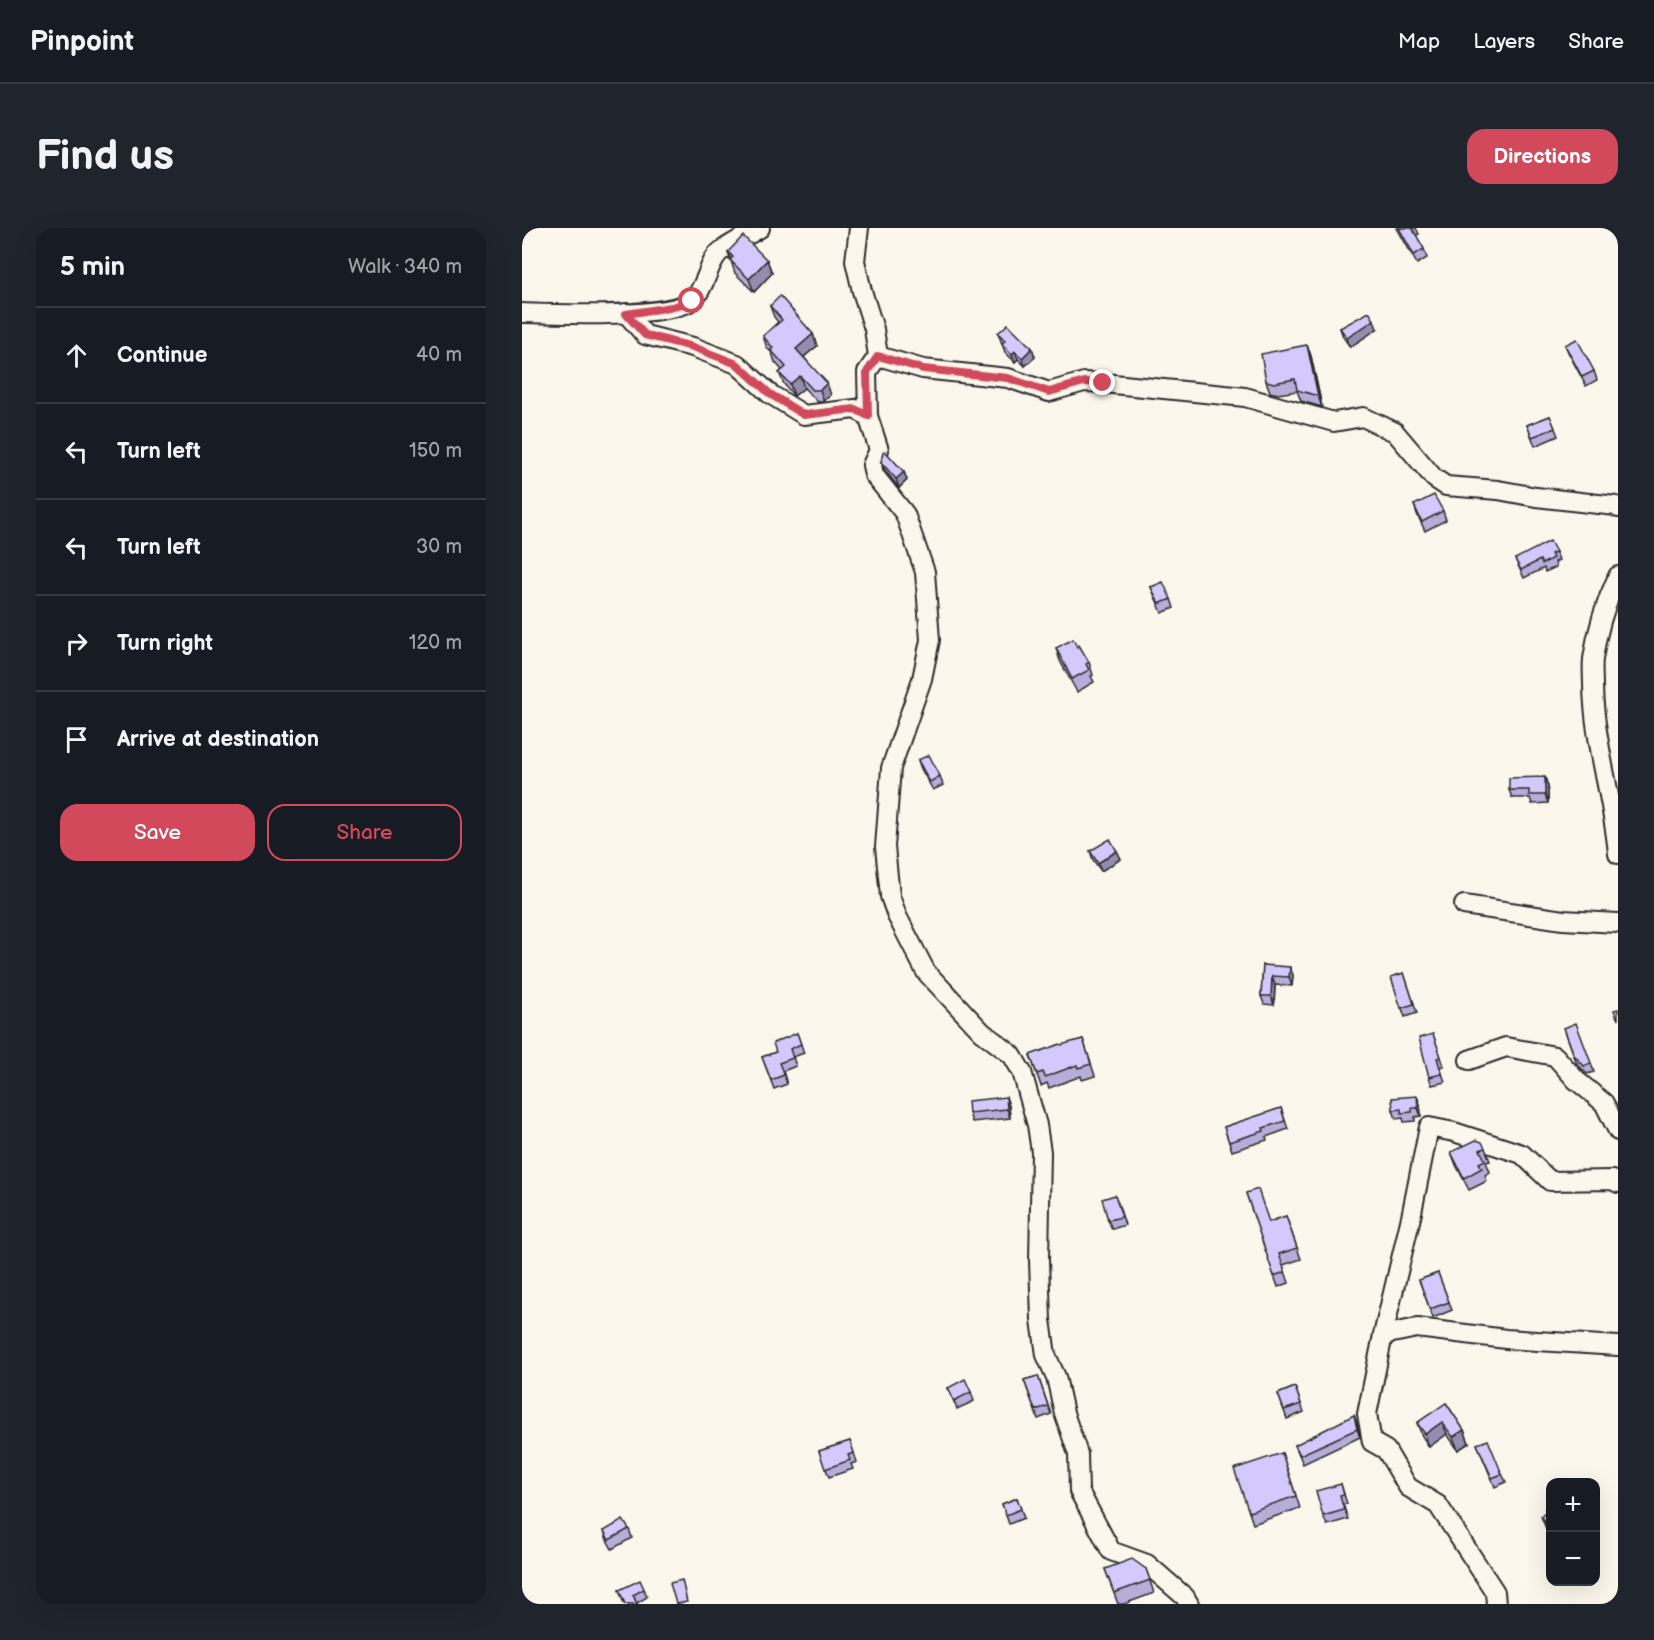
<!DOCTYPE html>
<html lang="en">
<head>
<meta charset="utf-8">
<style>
	body { margin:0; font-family:"Balsamiq Sans",sans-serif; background:#20242c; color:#f1f3f6 }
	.controls { position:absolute; right:18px; bottom:18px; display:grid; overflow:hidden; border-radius:12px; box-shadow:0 6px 24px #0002 }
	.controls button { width:54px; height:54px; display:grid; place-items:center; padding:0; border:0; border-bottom:2px solid #363941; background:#171b24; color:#f1f3f6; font:30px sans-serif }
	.stop { position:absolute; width:18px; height:18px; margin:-14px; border:4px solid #d1495b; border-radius:50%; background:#fff }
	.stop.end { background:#d1495b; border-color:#fff; box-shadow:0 2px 6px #0008 }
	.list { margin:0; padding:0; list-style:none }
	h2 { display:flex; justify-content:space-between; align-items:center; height:78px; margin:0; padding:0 24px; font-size:26px }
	h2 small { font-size:20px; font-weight:400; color:#9ea1a6 }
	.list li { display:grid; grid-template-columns:39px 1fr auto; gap:18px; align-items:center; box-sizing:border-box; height:96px; padding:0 24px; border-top:2px solid #363941 }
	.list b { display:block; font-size:22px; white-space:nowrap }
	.list em { font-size:20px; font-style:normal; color:#9ea1a6 }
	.actions { display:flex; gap:12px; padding:18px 24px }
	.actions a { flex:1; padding:14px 0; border:2px solid #d1495b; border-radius:18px; text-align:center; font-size:21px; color:#d1495b }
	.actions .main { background:#d1495b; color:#fff }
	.icon { flex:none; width:33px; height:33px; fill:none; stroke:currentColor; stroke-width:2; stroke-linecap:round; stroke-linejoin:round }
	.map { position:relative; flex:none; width:1096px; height:1376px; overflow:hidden; border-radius:18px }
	header { display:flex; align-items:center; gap:36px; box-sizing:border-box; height:84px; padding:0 30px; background:#171b24; border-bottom:2px solid #363941 }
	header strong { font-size:28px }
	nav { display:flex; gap:33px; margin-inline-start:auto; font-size:21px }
	.intro { display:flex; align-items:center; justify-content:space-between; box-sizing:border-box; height:144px; padding:0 36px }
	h1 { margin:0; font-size:42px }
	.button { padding:15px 27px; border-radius:18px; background:#d1495b; color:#fff; font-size:21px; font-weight:700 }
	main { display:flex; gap:36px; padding:0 36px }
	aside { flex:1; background:#171b24; border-radius:18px; box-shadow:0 6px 24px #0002 }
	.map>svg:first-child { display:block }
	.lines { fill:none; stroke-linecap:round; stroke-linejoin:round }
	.minor-casing { stroke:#2b2b2b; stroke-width:22 }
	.minor { stroke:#fbf7ec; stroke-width:18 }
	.wall { fill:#b6add9; stroke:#2b2b2b; stroke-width:1.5 }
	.shaded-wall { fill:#948db0; stroke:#2b2b2b; stroke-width:1.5 }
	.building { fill:#d4c9fc; stroke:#2b2b2b; stroke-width:1.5 }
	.route { stroke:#d1495b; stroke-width:8 }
</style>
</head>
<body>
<header>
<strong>Pinpoint</strong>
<nav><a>Map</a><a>Layers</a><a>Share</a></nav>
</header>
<div class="intro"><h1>Find us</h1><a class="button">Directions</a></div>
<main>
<aside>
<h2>5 min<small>Walk · 340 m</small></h2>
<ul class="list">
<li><svg class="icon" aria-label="ahead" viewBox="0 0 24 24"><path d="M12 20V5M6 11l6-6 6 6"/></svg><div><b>Continue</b></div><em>40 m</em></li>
<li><svg class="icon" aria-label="left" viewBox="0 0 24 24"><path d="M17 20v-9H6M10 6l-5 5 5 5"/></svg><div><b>Turn left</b></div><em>150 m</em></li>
<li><svg class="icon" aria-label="left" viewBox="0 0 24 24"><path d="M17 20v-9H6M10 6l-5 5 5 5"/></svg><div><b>Turn left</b></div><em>30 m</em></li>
<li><svg class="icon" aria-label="right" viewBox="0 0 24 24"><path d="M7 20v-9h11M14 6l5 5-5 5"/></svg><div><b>Turn right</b></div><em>120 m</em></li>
<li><svg class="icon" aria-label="arrive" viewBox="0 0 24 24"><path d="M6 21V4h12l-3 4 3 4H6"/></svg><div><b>Arrive at destination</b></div></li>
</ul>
<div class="actions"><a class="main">Save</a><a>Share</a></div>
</aside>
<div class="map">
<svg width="1096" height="1376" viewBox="0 0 1096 1376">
	<rect width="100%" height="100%" fill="#fbf7ec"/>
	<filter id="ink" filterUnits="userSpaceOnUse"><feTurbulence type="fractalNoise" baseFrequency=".0167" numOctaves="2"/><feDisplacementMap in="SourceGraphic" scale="12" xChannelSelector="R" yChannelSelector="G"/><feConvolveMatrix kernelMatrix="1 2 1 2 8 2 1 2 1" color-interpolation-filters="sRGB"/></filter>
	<g filter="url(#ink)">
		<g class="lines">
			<!-- minor casing -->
			<g class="minor-casing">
				<g id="minor">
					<path d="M337 0 333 33 340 63 352 101 356 128 345 144 346 188 357 222 350 237 352 247 383 286 403 344 408 412 400 451 369 540 363 619 368 668 375 688 404 744 460 804 490 827 500 844 515 897 519 924 517 1032 519 1092 524 1127 534 1149 542 1185 556 1226 557 1263 589 1323 625 1336 663 1369 667 1376"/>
					<path d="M0 85C30 86 152 91 172 71 184 57 186 38 195 27 201 19 229 6 238 0"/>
					<path d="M104 85 123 107 171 119 215 136 248 166 282 187 333 181 346 188"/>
					<path d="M356 128 401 141 486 150 527 164 562 154 581 155 723 169 812 194 841 189 873 204 912 250 924 258 976 262 1014 269 1094 278 1096 280"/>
					<path d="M1096 348C1084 374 1075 401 1071 431 1070 439 1071 449 1071 458 1072 515 1091 569 1096 626"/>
					<path d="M942 677 1041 692 1096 695"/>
					<path d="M947 832 984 819 1033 828 1054 852 1082 875 1096 903"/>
					<path d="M861 1107 889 989 907 899 932 904 1000 926 1028 953 1090 952 1096 955"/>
					<path d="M974 1376 973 1364 916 1277 886 1259 864 1222 850 1214 845 1186 861 1107 895 1100 984 1111 1096 1118"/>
				</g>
			</g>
			<!-- minor -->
			<use href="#minor" class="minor"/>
		</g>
		<!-- wall -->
		<g class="wall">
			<path d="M875 0H894L897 6 894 7 902 21 905 30 895 36Z"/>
			<path d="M206 24 245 32 250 45 232 64 213 45Z"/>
			<path d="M248 78 291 106 295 118 282 129 309 167 302 173 296 174 282 160 272 168 262 156 257 145 260 142 253 134 250 125 245 120 241 108 256 94 252 89Z"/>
			<path d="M818 100 855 101 828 119 821 109Z"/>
			<path d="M476 105 510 120 513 129 503 138 496 131 493 134 483 124Z"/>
			<path d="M785 117 789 128 800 179 779 173 775 163 756 166 748 164 744 153Z"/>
			<path d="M1043 117 1072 143 1075 152 1064 158 1047 126Z"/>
			<path d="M1028 188 1036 208 1013 218 1005 197Z"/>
			<path d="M359 234 382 244 385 252 377 260 363 242Z"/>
			<path d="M892 277 921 283 924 292 903 303 895 286Z"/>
			<path d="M1034 324 1037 332 1033 334 1034 339 1023 344 1022 340 1002 350 993 331Z"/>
			<path d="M629 359 649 371 652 380 640 385Z"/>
			<path d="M555 419 567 434 571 447 569 448 572 454 555 464 538 433 534 420Z"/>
			<path d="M396 532 418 548 421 557 411 562 399 541Z"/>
			<path d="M1026 558V575L1010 576 1008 570H990L987 562Z"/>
			<path d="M568 623H595L599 631 579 643 571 632Z"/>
			<path d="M741 737 771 747 770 758 753 757 752 777 742 776 739 768Z"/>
			<path d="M882 745 895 785 883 789 869 749Z"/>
			<path d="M1042 800 1069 835 1072 844 1065 846 1055 836Z"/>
			<path d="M275 805 282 825 271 829 274 838 261 843 265 856 252 861 240 829 254 824Z"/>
			<path d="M911 806 922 838 918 839 923 854 910 857 907 849Z"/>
			<path d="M561 811 573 848 560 852 559 848 527 860 525 855 519 858 508 827Z"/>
			<path d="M484 869 487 878 488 890 450 894 447 885Z"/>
			<path d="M898 876 899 888 893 889V893L882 894 881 890 874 891 871 882Z"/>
			<path d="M759 880 766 901 744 909 745 912 710 923 702 899Z"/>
			<path d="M963 920 968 933 964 934 968 944 963 947 965 953 947 962 934 937 929 924Z"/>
			<path d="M724 965 747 994 764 988 779 1031 761 1037 767 1055 756 1059Z"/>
			<path d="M596 975 603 997 590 1001 586 992Z"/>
			<path d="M916 1045 930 1082 911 1090 897 1052Z"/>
			<path d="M516 1148 529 1186 516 1191 502 1152Z"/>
			<path d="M773 1159 782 1184 765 1191 756 1166Z"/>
			<path d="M426 1160 449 1164 452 1173 435 1181Z"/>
			<path d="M924 1175 942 1202 947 1215 936 1222 925 1206 907 1219 900 1208 895 1195Z"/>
			<path d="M832 1187 835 1196 838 1209 781 1236 773 1217Z"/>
			<path d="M328 1213 335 1234 329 1236 331 1241 307 1249 297 1223Z"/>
			<path d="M955 1216 980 1246 984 1254 973 1259Z"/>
			<path d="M760 1225 778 1280 731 1296 727 1284Z"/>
			<path d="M819 1256 825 1276H821L826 1291 805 1297 801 1288Z"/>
			<path d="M495 1270 502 1290 487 1296 480 1276Z"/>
			<path d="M1029 1276V1309L1024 1301 1019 1288 1024 1285 1023 1280Z"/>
			<path d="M107 1301 110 1310 90 1321 85 1312 82 1303Z"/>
			<path d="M583 1341H624L632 1365 602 1376H596Z"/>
			<path d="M122 1361 125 1369 115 1375V1376H102L97 1362Z"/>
		</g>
		<!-- shaded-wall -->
		<g class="shaded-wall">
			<path d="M245 32 250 45 232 64 227 51Z"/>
			<path d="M852 92 855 101 828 119 825 110Z"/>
			<path d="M291 106 295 118 278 132 274 121Z"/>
			<path d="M785 117 789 128 800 179 796 168Z"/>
			<path d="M510 120 513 129 503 138 500 130Z"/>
			<path d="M493 123 496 131 493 134 490 126Z"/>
			<path d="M278 148 282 160 272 168 268 156Z"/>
			<path d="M305 155 309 167 302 173 298 162Z"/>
			<path d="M382 244 385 252 377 260 374 251Z"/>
			<path d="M1023 549 1026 558V575L1023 567Z"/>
			<path d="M595 623 599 631 579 643 576 635Z"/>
			<path d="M768 739 771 747 770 758 767 749Z"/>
			<path d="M750 748 753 757 752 777 749 768Z"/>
			<path d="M895 868 898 876 899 888 896 880Z"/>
			<path d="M484 869 487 878 488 890 485 881Z"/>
			<path d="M832 1187 835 1196 838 1209 835 1201Z"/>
			<path d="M920 1194 925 1206 907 1219 903 1206Z"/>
			<path d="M942 1202 947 1215 936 1222 931 1209Z"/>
		</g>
		<!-- building -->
		<g class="building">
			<path d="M877 0H890L902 21 892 27Z"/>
			<path d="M221 8 245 32 227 51 208 32 211 29 206 24Z"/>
			<path d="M258 68 291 106 274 121 305 155 298 162H291L278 148 268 156 257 145 264 139 249 122 251 120 241 108 260 92 248 78Z"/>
			<path d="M847 84 852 92 825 110 818 100Z"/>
			<path d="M486 96 510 120 500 130 493 123 490 126 480 116 483 112 476 105Z"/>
			<path d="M1055 111 1072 143 1060 149 1043 117Z"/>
			<path d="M785 117 796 168 775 162 773 151 752 155 744 153 739 126Z"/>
			<path d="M1028 188 1033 200 1010 209 1005 197Z"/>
			<path d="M363 223 382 244 374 251 359 234 361 224Z"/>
			<path d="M912 267 921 283 900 294 892 277Z"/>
			<path d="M1028 313 1034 324 1029 326 1031 330 1020 336 1018 332 999 342 993 331Z"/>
			<path d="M641 354 649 371 637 376 629 359Z"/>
			<path d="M551 411 555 419 557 417 567 434 564 436 567 442 550 451 534 420Z"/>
			<path d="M407 527 418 548 408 554 396 532Z"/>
			<path d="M1023 549V567H1007V562H987V550Z"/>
			<path d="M588 611 595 623 576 635 568 623Z"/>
			<path d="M741 737 768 739 767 749 750 748 749 768H739Z"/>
			<path d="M882 745 892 776 879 780 869 749Z"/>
			<path d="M1096 781V792L1092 782Z"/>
			<path d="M1054 795 1069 835 1062 838 1052 827 1042 800Z"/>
			<path d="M275 805 279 816 268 821 271 830 257 835 262 847 249 852 240 829 254 824 251 815Z"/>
			<path d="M911 806 919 829 915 830 920 846 907 849 897 810Z"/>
			<path d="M561 811 569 836 556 840 555 837 523 849 521 844 515 846 508 827 538 816 539 817Z"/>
			<path d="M895 868 896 880H890V884L879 885V881L871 882 870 870Z"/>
			<path d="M484 869 485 881 447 885 446 873Z"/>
			<path d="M759 880 763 893 741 900 742 903 707 914 702 899Z"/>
			<path d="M954 912 960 914 963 920 958 922 963 932 957 935 960 940 942 950 929 924Z"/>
			<path d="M736 961 747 994 764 988 775 1020 757 1026 763 1044 752 1048 724 965Z"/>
			<path d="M593 967 600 989 586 992 580 971Z"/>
			<path d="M916 1045 927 1074 908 1081 897 1052Z"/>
			<path d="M516 1148 526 1178 513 1182 502 1152Z"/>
			<path d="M443 1151 449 1164 432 1173 426 1160Z"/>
			<path d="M773 1159 779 1176 762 1182 756 1166Z"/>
			<path d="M924 1175 942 1202 931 1209 920 1194 903 1206 895 1195Z"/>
			<path d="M832 1187 835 1201 778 1227 773 1217Z"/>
			<path d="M966 1212 980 1246 970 1250 955 1216Z"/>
			<path d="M328 1213 332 1225 326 1227 328 1232 303 1241 297 1223Z"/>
			<path d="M760 1225 774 1268 727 1284 712 1241Z"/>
			<path d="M819 1256 822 1267 818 1268 822 1282 801 1288 794 1263Z"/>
			<path d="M495 1270 499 1281 484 1287 480 1276Z"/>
			<path d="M1029 1276V1304L1019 1288 1025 1284 1023 1280Z"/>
			<path d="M101 1292 107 1301 87 1312 82 1303Z"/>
			<path d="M610 1331 624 1341 628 1352 592 1365 583 1341Z"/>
			<path d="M118 1352 122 1361 111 1367 115 1376H103L97 1362Z"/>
			<path d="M160 1352 165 1374 154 1376 148 1355Z"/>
		</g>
	</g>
	<g class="lines" filter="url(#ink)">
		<!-- route -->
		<path class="route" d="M170 73 150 79 104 86 123 107 171 119 215 136 248 166 282 187 333 181 346 188 345 144 356 128 401 141 486 150 527 164 562 154 581 155"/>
	</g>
</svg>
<div class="controls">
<button>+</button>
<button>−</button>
</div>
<div class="stop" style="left:170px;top:73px"></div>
<div class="stop end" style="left:581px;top:155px"></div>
</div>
</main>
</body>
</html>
